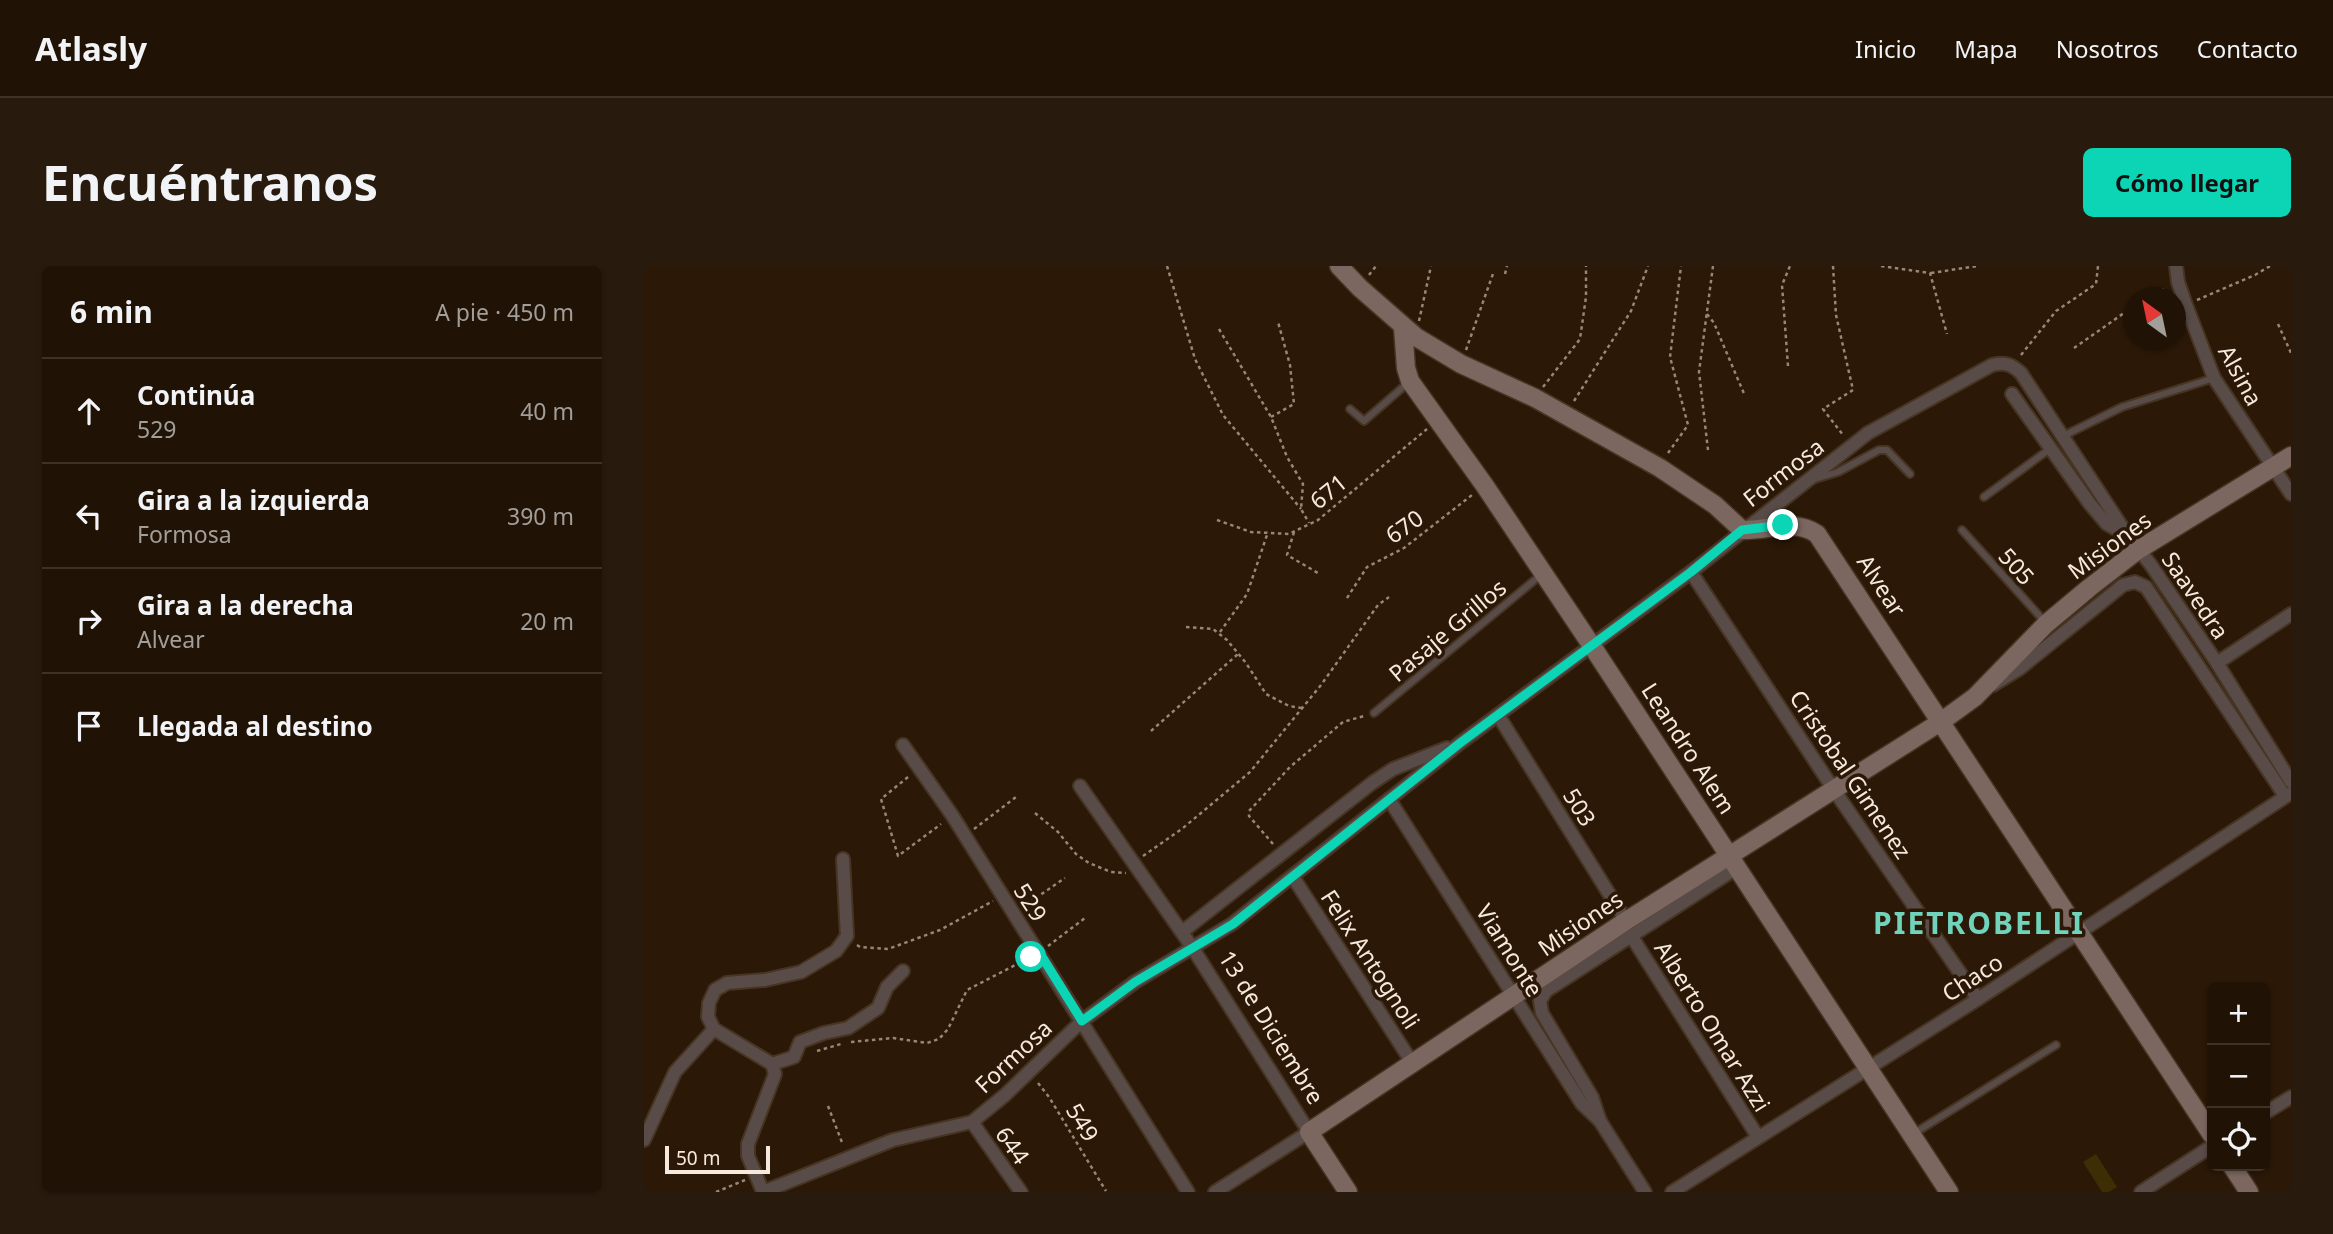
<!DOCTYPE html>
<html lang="es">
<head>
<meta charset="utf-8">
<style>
	body { margin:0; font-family:"Noto Sans",sans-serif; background:#281b0e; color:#f1f3f6 }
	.controls { position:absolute; right:21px; bottom:21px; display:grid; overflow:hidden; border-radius:10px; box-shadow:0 2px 5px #0004 }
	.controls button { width:63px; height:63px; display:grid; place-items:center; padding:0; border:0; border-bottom:2px solid #3d3226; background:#201204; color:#f1f3f6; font:35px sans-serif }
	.compass { position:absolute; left:1479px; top:21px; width:63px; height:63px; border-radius:50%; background:#201204; box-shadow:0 2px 5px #0004; rotate:327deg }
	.scale { position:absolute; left:21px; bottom:18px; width:105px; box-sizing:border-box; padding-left:7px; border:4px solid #f6e9dd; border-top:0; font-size:19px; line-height:24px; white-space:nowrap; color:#f6e9dd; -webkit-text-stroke:5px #2b1806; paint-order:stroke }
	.stop { position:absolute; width:21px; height:21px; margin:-16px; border:5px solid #0cd5b5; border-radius:50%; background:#fff }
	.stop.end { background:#0cd5b5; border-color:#fff; box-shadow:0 2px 7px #0008 }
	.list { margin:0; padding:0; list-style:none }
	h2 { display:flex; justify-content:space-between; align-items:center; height:91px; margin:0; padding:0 28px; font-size:30px }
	h2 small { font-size:23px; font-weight:400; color:#a29e9a }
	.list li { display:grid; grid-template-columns:46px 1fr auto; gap:21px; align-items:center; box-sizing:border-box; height:105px; padding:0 28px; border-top:2px solid #3d3226 }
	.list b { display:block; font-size:26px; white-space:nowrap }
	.list p { margin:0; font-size:23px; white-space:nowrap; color:#a29e9a }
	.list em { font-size:23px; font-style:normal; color:#a29e9a }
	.icon { flex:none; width:38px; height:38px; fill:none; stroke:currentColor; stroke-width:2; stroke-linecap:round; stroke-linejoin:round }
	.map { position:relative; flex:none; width:1647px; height:926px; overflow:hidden; border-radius:10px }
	header { display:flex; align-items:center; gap:42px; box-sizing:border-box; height:98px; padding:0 35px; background:#201204; border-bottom:2px solid #3d3226 }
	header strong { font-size:33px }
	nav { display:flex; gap:38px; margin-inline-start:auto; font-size:24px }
	.intro { display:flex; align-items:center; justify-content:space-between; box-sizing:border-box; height:168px; padding:0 42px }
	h1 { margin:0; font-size:49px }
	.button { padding:18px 32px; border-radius:10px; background:#0cd5b5; color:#111; font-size:24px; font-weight:700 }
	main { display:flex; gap:42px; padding:0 42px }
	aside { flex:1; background:#201204; border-radius:10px; box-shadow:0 2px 5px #0004 }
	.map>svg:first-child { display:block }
	.building { fill:#3e2e06 }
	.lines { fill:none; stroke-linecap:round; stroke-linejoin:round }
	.lane-casing { stroke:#473524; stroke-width:10 }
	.street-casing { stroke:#473524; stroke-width:16 }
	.secondary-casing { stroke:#473524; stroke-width:21 }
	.path { stroke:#978778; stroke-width:2.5; stroke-dasharray:3.5 3.5; stroke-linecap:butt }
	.lane { stroke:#594c48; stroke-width:6 }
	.street { stroke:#594c48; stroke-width:12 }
	.secondary { stroke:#7c6760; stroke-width:18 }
	.route { stroke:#0cd5b5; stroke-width:9 }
	.labels { text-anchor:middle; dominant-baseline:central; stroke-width:7; stroke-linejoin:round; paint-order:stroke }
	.street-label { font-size:23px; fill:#f6e9dd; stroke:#2b1806 }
	.district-label { font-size:30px; font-weight:bold; letter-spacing:2px; fill:#70d4bc; stroke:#2b1806 }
</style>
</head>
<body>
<header>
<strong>Atlasly</strong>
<nav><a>Inicio</a><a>Mapa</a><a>Nosotros</a><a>Contacto</a></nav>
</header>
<div class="intro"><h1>Encuéntranos</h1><a class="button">Cómo llegar</a></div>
<main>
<aside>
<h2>6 min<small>A pie · 450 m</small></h2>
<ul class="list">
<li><svg class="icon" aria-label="ahead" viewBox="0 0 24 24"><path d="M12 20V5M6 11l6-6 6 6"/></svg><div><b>Continúa</b><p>529</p></div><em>40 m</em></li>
<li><svg class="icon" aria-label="left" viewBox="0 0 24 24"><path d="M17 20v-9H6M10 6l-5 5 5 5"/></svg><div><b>Gira a la izquierda</b><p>Formosa</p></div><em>390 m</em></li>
<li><svg class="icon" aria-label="right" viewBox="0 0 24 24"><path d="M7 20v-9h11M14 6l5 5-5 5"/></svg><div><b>Gira a la derecha</b><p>Alvear</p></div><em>20 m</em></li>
<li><svg class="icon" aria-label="arrive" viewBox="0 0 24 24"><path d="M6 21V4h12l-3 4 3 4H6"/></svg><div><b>Llegada al destino</b></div></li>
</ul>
</aside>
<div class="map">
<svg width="1647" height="926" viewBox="0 0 1647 926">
	<rect width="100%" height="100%" fill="#2b1806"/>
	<!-- building -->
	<path class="building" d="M1452 888 1473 921 1465 926H1458L1439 896Z"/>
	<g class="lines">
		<!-- lane casing -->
		<g class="lane-casing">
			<g id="lane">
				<path d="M706 143 720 155 765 116"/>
				<path d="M1419 170 1478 141 1570 112"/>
				<path d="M1171 213 1194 206 1235 184H1243L1266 208"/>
				<path d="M1340 231 1407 182"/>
				<path d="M1318 264 1401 356"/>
				<path d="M730 447 898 308"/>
				<path d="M1269 868 1412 779"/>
			</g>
		</g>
		<!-- street casing -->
		<g class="street-casing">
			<g id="street">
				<path d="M1532 0 1534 16 1542 39 1570 112 1647 228"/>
				<path d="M1368 128 1446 238 1463 258 1481 268"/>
				<path d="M1047 306 1190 524 1334 733"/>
				<path d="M1573 397 1647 348"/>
				<path d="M1349 419 1375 403 1479 319 1491 316 1502 321 1641 530"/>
				<path d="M854 449 982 655"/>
				<path d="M259 479 308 549 544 926"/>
				<path d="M436 520 548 681 665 866 571 926"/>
				<path d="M745 533 938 838 956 855 1001 926"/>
				<path d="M649 611 769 798"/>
				<path d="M538 666 728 517 749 503 803 482"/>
				<path d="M988 671 1114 871"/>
				<path d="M128 798 150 791 156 776 180 767 204 762 234 742 243 721 259 705"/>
				<path d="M1621 847 1647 831"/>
				<path d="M956 855 948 831 898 747 896 735 902 725 1094 601"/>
				<path d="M328 856 377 926"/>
				<path d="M0 874 31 806 70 763"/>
				<path d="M119 926 249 874 328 856 361 829 438 755 491 716 588 658 816 477 1047 306 1224 167 1348 99C1361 96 1367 98 1377 107L1484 270 1507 299 1573 397 1647 516"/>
				<path d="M119 926 104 890V878L131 808 128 798 70 763 64 751 65 737 71 724 83 717 121 714 157 706 192 685 203 670 199 593"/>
				<path d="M1028 926 1334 733 1647 527"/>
				<path d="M1497 926 1568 880"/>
			</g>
		</g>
		<!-- secondary casing -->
		<g class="secondary-casing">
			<g id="secondary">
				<path d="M695 0 716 22 772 71 817 98 891 132 1016 202 1071 239 1098 264C1124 265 1149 252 1173 268L1568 869"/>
				<path d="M759 62 762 102 766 115 841 220 948 380 1305 926"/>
				<path d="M1588 900 1605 926"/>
				<path d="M704 926 665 866 982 655 1298 455 1331 431 1402 358 1445 322 1494 284 1647 190"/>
			</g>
		</g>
		<!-- path -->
		<g class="path">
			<path d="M523 0 551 93 579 149 657 243"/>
			<path d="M1189 0 1192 49 1209 124 1179 143 1199 169"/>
			<path d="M1237 0 1286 7 1303 68"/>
			<path d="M1287 7 1333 0"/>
			<path d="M861 8 863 0"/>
			<path d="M725 9 732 0"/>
			<path d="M1505 32 1523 21"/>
			<path d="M1553 34 1611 9 1626 0"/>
			<path d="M1063 48 1070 57 1101 130"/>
			<path d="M775 55 787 0"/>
			<path d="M1634 58 1647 87"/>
			<path d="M575 63 627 151 643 191 659 218 657 243 665 257"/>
			<path d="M1430 82 1490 40"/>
			<path d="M822 84 850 5"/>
			<path d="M1377 89 1412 45 1452 18 1454 0"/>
			<path d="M1144 100 1138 19 1146 0"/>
			<path d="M899 121 936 73 942 31V0"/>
			<path d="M930 135 987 45 1004 0"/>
			<path d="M627 151 650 138 646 99 634 56"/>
			<path d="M1064 184 1055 106 1069 0"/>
			<path d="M1024 187 1044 159 1026 91 1037 0"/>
			<path d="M573 254 607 266 645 268 674 254 783 163"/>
			<path d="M650 266 643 289 674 307"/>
			<path d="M703 332 723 301 760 282 828 229"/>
			<path d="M542 361 569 363 583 374 602 397 622 428 645 440 658 442"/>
			<path d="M576 366 603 328 624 266"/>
			<path d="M507 465 594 388"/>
			<path d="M264 511 237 533 254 590 297 558"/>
			<path d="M391 547 414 566 432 588 445 597 467 606 482 607"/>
			<path d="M330 563 372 531"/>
			<path d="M629 578 605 550V545L646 501 699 456 720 450"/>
			<path d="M499 590 539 562 606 506 677 419 734 339 745 331"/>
			<path d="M380 640 421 612"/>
			<path d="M213 679 216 681 244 683 296 664 349 635"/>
			<path d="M404 680 441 652"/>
			<path d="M207 776 249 772 283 777 295 773 304 763 323 724 383 693"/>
			<path d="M173 785 197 778"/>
			<path d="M394 817 405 831 462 925"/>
			<path d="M184 840 199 879"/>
			<path d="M72 926 101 914"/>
		</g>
		<!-- lane -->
		<use href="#lane" class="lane"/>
		<!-- street -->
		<use href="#street" class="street"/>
		<!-- secondary -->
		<use href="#secondary" class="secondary"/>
	</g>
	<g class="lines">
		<!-- route -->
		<path class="route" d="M387 691 395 686 438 755 491 716 589 658 816 477 1047 306 1098 264 1139 259"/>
	</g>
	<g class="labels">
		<!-- street labels -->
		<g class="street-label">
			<text transform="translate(1597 109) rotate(61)">Alsina</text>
			<text transform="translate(1139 206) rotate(-38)">Formosa</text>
			<text transform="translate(684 225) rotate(-39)">671</text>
			<text transform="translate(760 260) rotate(-35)">670</text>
			<text transform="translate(1465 279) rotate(-36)">Misiones</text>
			<text transform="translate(1373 300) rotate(48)">505</text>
			<text transform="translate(1238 319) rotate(57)">Alvear</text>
			<text transform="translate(1552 329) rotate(56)">Saavedra</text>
			<text transform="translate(803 364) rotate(-40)">Pasaje Grillos</text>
			<text transform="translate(1045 482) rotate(57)">Leandro Alem</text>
			<text transform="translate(1207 508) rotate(56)">Cristobal Gimenez</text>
			<text transform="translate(936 541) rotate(58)">503</text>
			<text transform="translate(387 636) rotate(57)">529</text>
			<text transform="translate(936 657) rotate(-34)">Misiones</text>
			<text transform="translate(866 684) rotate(58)">Viamonte</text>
			<text transform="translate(727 693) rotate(57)">Felix Antognoli</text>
			<text transform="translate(1328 711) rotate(-33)">Chaco</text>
			<text transform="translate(1069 760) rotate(58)">Alberto Omar Azzi</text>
			<text transform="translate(628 761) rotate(58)">13 de Diciembre</text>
			<text transform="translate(369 790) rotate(-43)">Formosa</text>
			<text transform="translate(439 856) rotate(59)">549</text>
			<text transform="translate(369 879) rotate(55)">644</text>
		</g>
		<!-- district labels -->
		<g class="district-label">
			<text x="1335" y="656">PIETROBELLI</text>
		</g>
	</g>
</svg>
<div class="controls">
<button>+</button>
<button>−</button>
<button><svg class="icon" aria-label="locate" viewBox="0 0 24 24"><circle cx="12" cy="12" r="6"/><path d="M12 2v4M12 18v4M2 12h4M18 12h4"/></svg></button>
</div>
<svg class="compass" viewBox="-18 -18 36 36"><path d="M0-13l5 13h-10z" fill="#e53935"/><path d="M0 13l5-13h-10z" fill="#a29e9a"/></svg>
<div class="scale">50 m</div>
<div class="stop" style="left:387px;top:691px"></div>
<div class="stop end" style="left:1139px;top:259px"></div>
</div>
</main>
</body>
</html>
